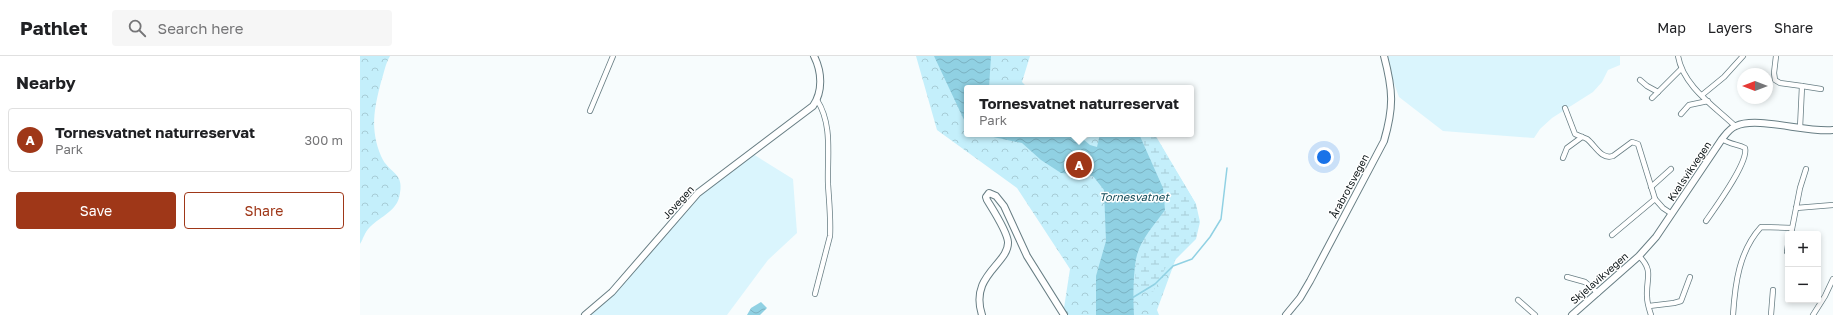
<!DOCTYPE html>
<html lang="en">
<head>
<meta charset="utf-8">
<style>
	body { margin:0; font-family:"Golos Text",sans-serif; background:#f6f6f6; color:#202124 }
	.controls { position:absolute; right:12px; bottom:12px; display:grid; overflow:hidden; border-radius:4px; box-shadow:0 2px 6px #0003 }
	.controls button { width:36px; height:36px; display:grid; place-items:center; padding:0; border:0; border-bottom:1px solid #e0e0e0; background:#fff; color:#202124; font:20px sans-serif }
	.compass { position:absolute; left:1377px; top:12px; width:36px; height:36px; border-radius:50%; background:#fff; box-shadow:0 2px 6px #0003; rotate:270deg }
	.you { position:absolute; left:964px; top:101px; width:14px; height:14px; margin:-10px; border:3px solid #fff; border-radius:50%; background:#1a73e8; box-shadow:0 0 0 6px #1a73e833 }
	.badge { display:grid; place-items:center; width:26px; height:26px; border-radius:50%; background:#9f3718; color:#fff; font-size:13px; font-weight:700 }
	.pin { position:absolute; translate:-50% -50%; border:2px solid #fff; box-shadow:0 1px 4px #0006 }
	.popup { position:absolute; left:604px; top:29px; width:230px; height:52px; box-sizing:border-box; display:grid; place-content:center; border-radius:4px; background:#fff; filter:drop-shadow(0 1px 3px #0005); font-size:13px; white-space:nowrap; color:#757577 }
	.popup b { font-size:15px; color:#202124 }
	.popup::after { content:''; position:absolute; left:50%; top:100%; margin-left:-8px; border:8px solid transparent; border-top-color:#fff }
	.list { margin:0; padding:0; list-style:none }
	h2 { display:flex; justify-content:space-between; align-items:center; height:52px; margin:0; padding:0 16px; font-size:17px }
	h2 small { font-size:13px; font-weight:400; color:#757577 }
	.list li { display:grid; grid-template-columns:26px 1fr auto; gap:12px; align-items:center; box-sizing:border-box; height:64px; margin:0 8px 8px; padding:0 8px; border:1px solid #e0e0e0; border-radius:4px }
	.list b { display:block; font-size:15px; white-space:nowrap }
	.list p { margin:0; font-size:13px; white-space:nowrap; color:#757577 }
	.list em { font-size:13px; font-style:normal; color:#757577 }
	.actions { display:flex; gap:8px; padding:12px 16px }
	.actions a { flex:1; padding:9px 0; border:1px solid #9f3718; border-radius:4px; text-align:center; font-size:14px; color:#9f3718 }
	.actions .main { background:#9f3718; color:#fff }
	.icon { flex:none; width:22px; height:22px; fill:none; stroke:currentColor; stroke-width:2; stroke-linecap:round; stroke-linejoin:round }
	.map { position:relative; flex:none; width:1473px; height:259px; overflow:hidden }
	header { display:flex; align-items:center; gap:24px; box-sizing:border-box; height:56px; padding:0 20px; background:#fff; border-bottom:1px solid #e0e0e0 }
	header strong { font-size:19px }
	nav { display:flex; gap:22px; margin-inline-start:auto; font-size:14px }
	.search { width:280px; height:36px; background:#f6f6f6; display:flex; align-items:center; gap:10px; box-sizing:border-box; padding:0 14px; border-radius:4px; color:#757577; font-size:15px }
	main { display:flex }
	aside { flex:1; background:#fff }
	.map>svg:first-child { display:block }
	.built { fill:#daf5fd }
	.forest { fill:url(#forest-crowns) }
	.wetland { fill:url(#wetland-marsh) }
	.water { fill:url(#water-waves) }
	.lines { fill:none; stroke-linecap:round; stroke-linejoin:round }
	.stream { stroke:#90d1e3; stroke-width:1.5 }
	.street-casing { stroke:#687e84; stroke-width:6 }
	.secondary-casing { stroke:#687e84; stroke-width:8 }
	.street { stroke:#fff; stroke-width:4.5 }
	.secondary { stroke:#fff; stroke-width:6 }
	.labels { text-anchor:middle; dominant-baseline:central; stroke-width:3; stroke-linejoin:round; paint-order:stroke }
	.street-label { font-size:10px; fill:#071012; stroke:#fff }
	.water-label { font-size:11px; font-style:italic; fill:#134b58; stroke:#fff }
</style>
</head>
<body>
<header>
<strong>Pathlet</strong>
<div class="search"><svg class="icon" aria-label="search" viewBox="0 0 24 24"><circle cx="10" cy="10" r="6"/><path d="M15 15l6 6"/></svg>Search here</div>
<nav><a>Map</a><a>Layers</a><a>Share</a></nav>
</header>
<main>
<aside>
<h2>Nearby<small></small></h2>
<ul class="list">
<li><span class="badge">A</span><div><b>Tornesvatnet naturreservat</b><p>Park</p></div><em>300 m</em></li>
</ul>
<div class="actions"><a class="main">Save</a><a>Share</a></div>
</aside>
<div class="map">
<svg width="1473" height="259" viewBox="0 0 1473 259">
	<defs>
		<pattern id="forest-crowns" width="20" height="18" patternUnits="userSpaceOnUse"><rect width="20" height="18" fill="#c4effb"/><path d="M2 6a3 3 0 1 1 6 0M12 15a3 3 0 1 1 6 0" fill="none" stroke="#a7ccd6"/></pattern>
		<pattern id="wetland-marsh" width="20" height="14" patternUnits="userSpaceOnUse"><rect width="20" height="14" fill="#c4effb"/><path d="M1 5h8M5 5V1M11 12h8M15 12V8" fill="none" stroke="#a7ccd6"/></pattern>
		<pattern id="water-waves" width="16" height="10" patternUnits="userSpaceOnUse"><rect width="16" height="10" fill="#90d1e3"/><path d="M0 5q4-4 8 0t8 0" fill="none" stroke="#7bb2c2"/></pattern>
	</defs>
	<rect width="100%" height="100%" fill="#f7fcfd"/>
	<!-- built -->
	<g class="built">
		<path d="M1024 0H1260V9L1248 14 1242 26 1233 36 1192 62 1180 73 1174 82 1083 75 1039 41Z"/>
		<path d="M393 98 433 123 437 177 408 204 367 259H229L326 147Z"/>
	</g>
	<!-- forest -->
	<g class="forest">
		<path d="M0 0H30C25 9 24 17 21 26 14 53 10 73 21 100 29 119 46 115 39 142 35 156 18 162 9 172 5 176 3 183 0 188Z"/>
		<path d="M556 0H670L662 26 668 32H607V78H712L719 86 735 78H794L836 148 797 254 799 259H708L704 252 710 213 657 132 577 74Z"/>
	</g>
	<!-- wetland -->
	<path class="wetland" d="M779 78H794L797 82 836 148 840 166 836 183 814 205 808 207 793 236 777 228 775 223 777 199 787 179 805 154 803 132Z"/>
	<!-- water -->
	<g class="water">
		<path d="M574 0H631L629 32H607V68L605 66Z"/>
		<path d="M619 78H717L730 89 737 91 740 78H779L803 132 805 154C795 168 781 183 777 199 773 213 773 245 774 259H736V220L746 185 744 134 733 120 701 117 681 104 662 87Z"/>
		<path d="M401 246 407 252 400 259H387L391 252Z"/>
	</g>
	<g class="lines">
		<!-- stream -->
		<path class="stream" d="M772 242 795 228 813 210 832 203 850 181 861 163 867 112"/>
		<!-- street casing -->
		<g class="street-casing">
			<g id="street">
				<path d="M1318 0C1323 30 1354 50 1375 70"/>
				<path d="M1416 0 1414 17 1415 24 1420 27 1442 30 1440 72"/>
				<path d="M1280 24 1287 30 1298 36"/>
				<path d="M1442 30 1461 33"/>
				<path d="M1342 39 1364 21 1383 0"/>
				<path d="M1292 42 1321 13"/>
				<path d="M1205 52 1215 78C1219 80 1223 81 1227 83 1235 89 1241 104 1253 100L1272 86 1278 88 1295 143 1303 152 1312 158"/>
				<path d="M230 55 253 0"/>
				<path d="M1321 58 1329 49 1348 45"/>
				<path d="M1203 102 1207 92 1222 81"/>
				<path d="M1291 131 1311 113"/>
				<path d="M1436 152 1473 149"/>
				<path d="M1346 165C1355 152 1389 106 1385 92 1378 88 1371 89 1362 83"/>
				<path d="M1431 178 1440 132 1446 113"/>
				<path d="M1252 179 1295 143"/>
				<path d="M1427 196 1428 189"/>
				<path d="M1279 200C1294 215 1286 222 1287 240 1287 246 1289 253 1291 259"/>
				<path d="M1207 221 1225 226 1238 237"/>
				<path d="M455 238 470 180C471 163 469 145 468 128 467 100 473 69 457 44"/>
				<path d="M1158 244 1175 259"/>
				<path d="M1289 250 1314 247 1321 245 1330 221"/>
				<path d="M1373 259C1375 228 1379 195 1401 171L1432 172"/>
				<path d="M1411 259 1413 234"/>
				<path d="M1453 259 1465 240 1473 223"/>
			</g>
		</g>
		<!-- secondary casing -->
		<g class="secondary-casing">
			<g id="secondary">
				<path d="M225 259 252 236 338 137 453 50C463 35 462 16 454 0"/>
				<path d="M622 259C609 219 649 208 648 186 647 175 633 154 627 144L626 141 629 137 636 140 644 150 667 200 704 259"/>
				<path d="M926 259 940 242 950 225 1024 85C1034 51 1033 34 1024 0"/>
				<path d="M1212 259 1279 200 1296 181 1362 83C1366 78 1370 72 1376 70 1397 60 1447 77 1473 74"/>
			</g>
		</g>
		<!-- street -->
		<use href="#street" class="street"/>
		<!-- secondary -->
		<use href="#secondary" class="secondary"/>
	</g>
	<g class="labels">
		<!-- street labels -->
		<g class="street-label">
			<text transform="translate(1329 115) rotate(-56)">Kvalsvikvegen</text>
			<text transform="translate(989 130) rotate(-62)">Årabrotsvegen</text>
			<text transform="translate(318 146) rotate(-48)">Jovegen</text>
			<text transform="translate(1239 222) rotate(-41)">Skjelavikvegen</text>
		</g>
		<!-- water labels -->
		<g class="water-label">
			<text x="774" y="140">Tornesvatnet</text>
		</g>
	</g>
</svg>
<div class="controls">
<button>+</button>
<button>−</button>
</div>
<svg class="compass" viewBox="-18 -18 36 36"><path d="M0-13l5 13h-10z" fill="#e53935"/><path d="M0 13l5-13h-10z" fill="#757577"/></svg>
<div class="you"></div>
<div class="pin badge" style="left:719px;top:109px">A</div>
<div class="popup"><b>Tornesvatnet naturreservat</b>Park</div>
</div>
</main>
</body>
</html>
